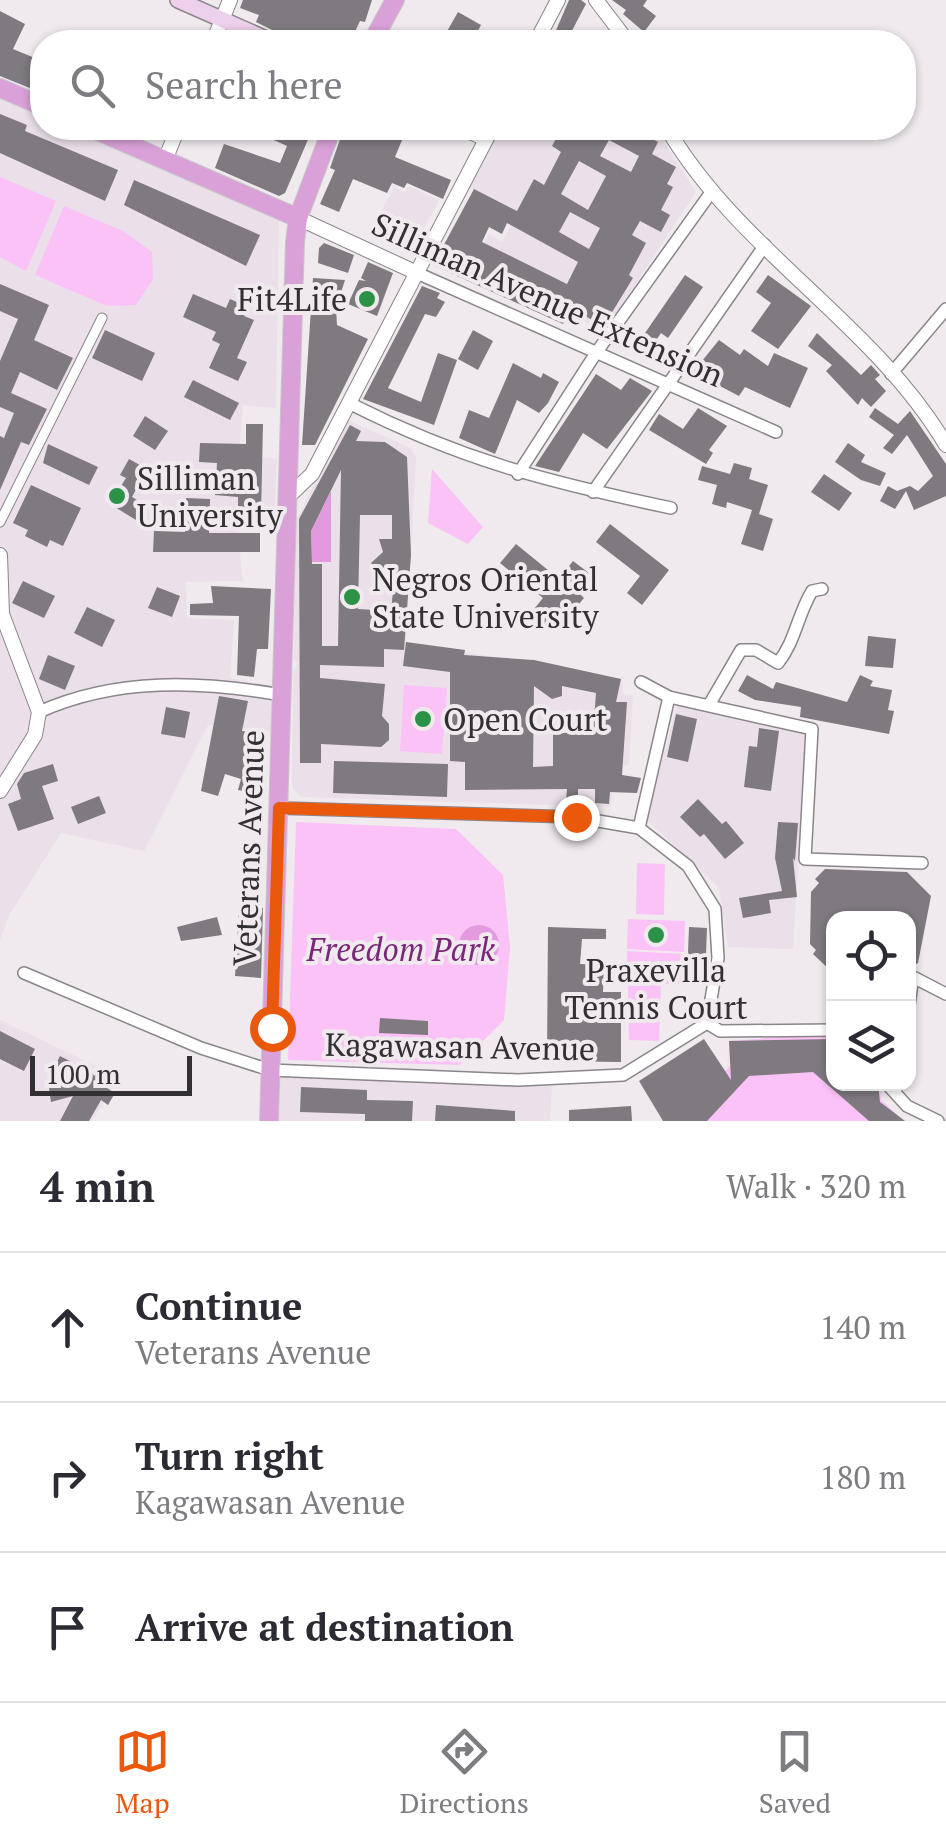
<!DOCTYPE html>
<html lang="en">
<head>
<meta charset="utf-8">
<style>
	body { margin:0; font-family:"PT Serif",serif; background:#f2f2f3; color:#2b2b33 }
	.controls { position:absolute; right:30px; bottom:30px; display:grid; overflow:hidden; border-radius:20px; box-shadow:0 2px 8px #0004 }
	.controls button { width:90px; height:90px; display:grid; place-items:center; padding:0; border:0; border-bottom:2px solid #e1e1e2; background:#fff; color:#2b2b33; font:50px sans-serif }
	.scale { position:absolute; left:30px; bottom:25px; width:162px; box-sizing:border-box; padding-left:10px; border:5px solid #323032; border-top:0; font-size:28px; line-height:35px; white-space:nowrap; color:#323032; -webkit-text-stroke:8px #f0eaef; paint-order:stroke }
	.stop { position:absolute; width:30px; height:30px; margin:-22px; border:8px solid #ea580c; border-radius:50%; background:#fff }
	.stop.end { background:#ea580c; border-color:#fff; box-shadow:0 2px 10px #0008 }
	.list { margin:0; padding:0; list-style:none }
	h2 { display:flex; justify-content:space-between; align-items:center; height:130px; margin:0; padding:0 40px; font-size:42px }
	h2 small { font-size:32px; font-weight:400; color:#7c7c81 }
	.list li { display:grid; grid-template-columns:65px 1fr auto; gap:30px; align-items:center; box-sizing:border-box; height:150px; padding:0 40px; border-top:2px solid #e1e1e2 }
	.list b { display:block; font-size:38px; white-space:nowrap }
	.list p { margin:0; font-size:32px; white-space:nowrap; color:#7c7c81 }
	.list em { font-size:32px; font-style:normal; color:#7c7c81 }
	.icon { flex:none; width:55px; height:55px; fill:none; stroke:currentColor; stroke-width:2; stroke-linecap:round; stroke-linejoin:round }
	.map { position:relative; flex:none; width:946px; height:1121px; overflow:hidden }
	.search { position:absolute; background:#fff; box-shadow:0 2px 8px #0004; left:30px; right:30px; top:30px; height:110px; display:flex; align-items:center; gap:25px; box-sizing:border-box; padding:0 35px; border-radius:40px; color:#7c7c81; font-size:38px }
	.sheet { height:580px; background:#fff }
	nav { display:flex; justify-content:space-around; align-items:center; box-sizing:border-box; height:140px; border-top:2px solid #e1e1e2; background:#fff; font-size:28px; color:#7c7c81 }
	nav a { display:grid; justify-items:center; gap:5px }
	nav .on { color:#ea580c }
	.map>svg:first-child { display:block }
	.built { fill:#ebdfea }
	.green { fill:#fac2f6 }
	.forest { fill:#e299de }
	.water { fill:#e39ade }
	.building { fill:#7f7a7f; fill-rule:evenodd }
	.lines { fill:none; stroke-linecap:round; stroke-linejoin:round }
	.pedestrian-casing { stroke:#8a858a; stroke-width:11 }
	.minor-casing { stroke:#8a858a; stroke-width:14 }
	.tertiary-casing { stroke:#8a858a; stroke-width:16 }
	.secondary-casing { stroke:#8a858a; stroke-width:18 }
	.primary-casing { stroke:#cac9ca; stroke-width:20 }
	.pedestrian { stroke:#fff; stroke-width:9 }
	.minor { stroke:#fff; stroke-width:11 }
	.tertiary { stroke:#fff; stroke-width:14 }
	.secondary { stroke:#edd0ec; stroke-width:15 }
	.primary { stroke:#daa1d8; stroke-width:18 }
	.route { stroke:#ea580c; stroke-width:12 }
	.poi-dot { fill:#2c9248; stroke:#f0eaef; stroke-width:4 }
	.labels { text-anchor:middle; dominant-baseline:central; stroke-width:8; stroke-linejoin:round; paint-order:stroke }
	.poi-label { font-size:32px; fill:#323032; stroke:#f0eaef; text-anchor:start }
	.street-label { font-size:32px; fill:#323032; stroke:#f0eaef }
	.park-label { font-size:32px; font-style:italic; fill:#7b2779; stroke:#f0eaef }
</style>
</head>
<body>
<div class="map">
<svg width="946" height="1121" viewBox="0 0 946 1121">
	<rect width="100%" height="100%" fill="#f0eaef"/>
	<!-- built -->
	<g class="built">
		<path d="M0 99 42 117V128H67L279 219 276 408 243 405 239 455 277 459 274 520 237 524 243 581 186 582 187 618 234 620 230 678 271 686 272 731 208 725 144 851 61 833 10 914 0 940Z"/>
		<path d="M500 128H655L696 192 604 332 473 263 489 234 502 242 517 214 469 188Z"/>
		<path d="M409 186 439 201 411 251 370 232 394 187 405 193Z"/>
		<path d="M346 419 410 448 416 457 406 642 622 679 623 694 633 695 629 765 615 764 611 807 301 797 292 787 293 672 298 663 294 660 295 523Z"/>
		<path d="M677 706 806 731 793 949 728 947 719 888 646 819Z"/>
		<path d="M0 1020 119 1077 92 1121H0Z"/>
		<path d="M279 1075 552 1086 550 1121H279Z"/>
	</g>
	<!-- green -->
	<g class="green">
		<path d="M0 177 56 201 26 271 0 257Z"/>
		<path d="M64 206 123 231 152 252 153 279 136 305 107 306 35 275Z"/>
		<path d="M432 469 483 527 468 544 428 523Z"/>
		<path d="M404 685 447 688 442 754 400 751Z"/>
		<path d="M296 822 456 829 503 875 510 947 504 1020 459 1065 288 1060Z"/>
		<path d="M637 863 665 864 664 915 636 914Z"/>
		<path d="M628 919 685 921 684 952 627 949Z"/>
		<path d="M627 951 684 954 683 984H661L659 1041 629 1040Z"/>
		<path d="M826 1034 833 1037 834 1084H880L881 1100 904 1121H682L730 1066 729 1041Z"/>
	</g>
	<!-- forest -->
	<path class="forest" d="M331 491V562H312L311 531Z"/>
	<!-- water -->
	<circle class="water" cx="479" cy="945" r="20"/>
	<!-- building -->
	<g class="building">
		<path d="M243 0H372L365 22 360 21 350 42H296L256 22 259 15 240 8Z"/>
		<path d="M581 0 586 4 566 42H551L569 0Z"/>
		<path d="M612 0H647L643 6 656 16 644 32 623 14 626 10Z"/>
		<path d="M0 11 25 24 13 49 42 61V93L0 76Z"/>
		<path d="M458 12 481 25 472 42H441Z"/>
		<path d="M0 114 27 125 25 131 118 170 105 201 0 153Z"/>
		<path d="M272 128H313L285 193 279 196 215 168 224 144 280 163 287 146 267 137Z"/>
		<path d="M344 128H385L395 132 397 128H407L395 157 451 180 443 199 407 183 404 188 392 183 387 193 353 179 339 212 320 204 335 170 330 168Z"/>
		<path d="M562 128H631L658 142 652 154 676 167 667 184 673 187 661 210 670 215 661 232 640 221 632 235 646 243 629 275 633 278 603 327 571 307 563 324 433 265 474 189 517 211 534 179 544 185 561 152 552 146ZM609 140 639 156 631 172 600 156ZM579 161 606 176 588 210 561 194ZM570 212 600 228 589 249 559 232ZM507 223 578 262 567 284 482 242 489 227 502 234Z"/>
		<path d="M134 180 260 235 246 266 124 205Z"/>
		<path d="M324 243 354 255 348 273 318 263 319 248Z"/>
		<path d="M368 262 393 273 377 316 348 304 359 280 366 281 361 278Z"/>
		<path d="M685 275 703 287 668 338 661 333 645 357 634 349Z"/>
		<path d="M768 275 811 306 778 349 751 331 771 303 756 292Z"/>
		<path d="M313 278 345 280 336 308 337 325 368 339 315 445H302Z"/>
		<path d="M0 284 49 305 34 340 73 358 57 390 20 372 11 393 47 409 29 445 21 442 0 490V436L4 438 14 413 0 407V361L18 319 0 311Z"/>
		<path d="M422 286 440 293 437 298 445 302 436 317 425 314 388 388 421 402 438 353 457 360 434 425 363 399Z"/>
		<path d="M193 294 226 308 230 299 248 307 244 316 254 320 237 358 247 362 238 381 209 368 220 344 212 340 216 332 183 317Z"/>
		<path d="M105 330 155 353 142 381 92 358Z"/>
		<path d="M473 330 493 341 478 370 458 359Z"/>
		<path d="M817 333 861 375 871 365 880 375 875 379 886 391 871 407 862 398 858 405 826 371 832 365 808 346Z"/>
		<path d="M719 340 740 355 744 349 768 366 774 353 808 368 790 408 745 387 739 396 693 372Z"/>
		<path d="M513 363 541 378 543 373 559 382 548 403 539 413 517 400 495 454 459 438 469 410 489 418Z"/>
		<path d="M596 374 621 390 630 378 652 391 607 449 583 433 559 472 535 466Z"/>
		<path d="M193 380 239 403 230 420 184 397Z"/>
		<path d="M698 408 727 426 709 450 713 453 706 464 649 430 659 414 683 429Z"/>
		<path d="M875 408 898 424 910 411 946 464V496L914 510 906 491 895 509 880 501 888 486 897 491 910 486 918 491 933 476 907 435 892 454 883 448 894 435 869 417Z"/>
		<path d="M145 416 168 431 155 450 133 436Z"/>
		<path d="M246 424H263L261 514H238V497L215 495 217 463 199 462 200 443 246 444Z"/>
		<path d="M350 425 361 431 356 441 385 442 407 457 411 555 404 650 384 649V667L320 665V678L385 684 382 716 389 724V740L381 747 321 744V763H300L299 519ZM341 470 338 646H322V564H312L311 531ZM360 515H392V539H379L383 552 371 563 377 570 395 571 391 611 358 609Z"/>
		<path d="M848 443 865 455 861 462 886 473 880 486 861 480 835 462Z"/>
		<path d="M48 444 98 467 89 485 43 463Z"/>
		<path d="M129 459 147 469 132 497 145 505 136 520 110 504 126 478 120 475Z"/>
		<path d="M734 463 752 468 749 479 768 485 759 514 773 519 763 551 741 544 752 510 727 502 726 508 712 504 717 485 698 480 702 466 730 474Z"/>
		<path d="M824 474 852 493 839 511 811 492Z"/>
		<path d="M31 485 81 508 63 546 50 540 47 547 25 536 28 530 13 523Z"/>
		<path d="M186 498 210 499 209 533H260V552H153L154 531 185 532Z"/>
		<path d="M610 524 669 570 642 605 627 593 640 576 596 542Z"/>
		<path d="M516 544 559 579 573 561 593 576 579 593 584 598 569 616 564 611 549 629 530 614 543 598 500 563Z"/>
		<path d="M23 581 55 596 44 618 12 603Z"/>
		<path d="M211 586 271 589 268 649H257L254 677 237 675 239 616 190 615V604L213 603Z"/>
		<path d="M157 587 180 596 172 617 148 608Z"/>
		<path d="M87 607 115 620 102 647 74 633Z"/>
		<path d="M868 636 896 639 893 668 865 666Z"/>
		<path d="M406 642 465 650 464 655 534 660 621 679 616 702H627L622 775 641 778 637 793 610 792 609 804 595 803V789H578V800H566L567 789 465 790V762L450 761V672L403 666ZM534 686 552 699 562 696V686L596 693 593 733H553V766L533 767Z"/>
		<path d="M48 655 75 666 65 690 39 679Z"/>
		<path d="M747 675 773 689 776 682 847 702 860 675 873 681 870 686 892 690 888 710 894 711 889 734 800 717 801 707 755 700 738 691Z"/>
		<path d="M219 696 248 701 242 731 256 733 251 771 265 775V796L238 790 241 779 225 774 218 796 201 791Z"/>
		<path d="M166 707 190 712 185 738 161 734Z"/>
		<path d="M676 714 697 719 688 762 667 757Z"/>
		<path d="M759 728 779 731 771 791 744 787 749 746 757 747Z"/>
		<path d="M334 761 448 764 447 797 333 793Z"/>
		<path d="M53 764 58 781 42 786 54 819 18 831 8 804 21 799 17 784 24 773Z"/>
		<path d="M99 796 106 813 78 824 71 807Z"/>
		<path d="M698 799 722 824 726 821 744 843 725 859 704 834 700 837 680 817Z"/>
		<path d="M778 822 798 823 795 861 793 858 797 897 769 900 771 913 743 918 739 898 782 891 775 858Z"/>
		<path d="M825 869 907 872 931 896 918 963 908 969V918H834V974L813 954 816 950 810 944 811 892 819 883 815 879Z"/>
		<path d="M239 907 263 908 261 978 235 976Z"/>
		<path d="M217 917 222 935 181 941 177 927Z"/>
		<path d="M548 927 606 929V939H582L580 964 604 965 603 992H621V1062L547 1061Z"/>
		<path d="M689 927 707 928 705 980 687 979Z"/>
		<path d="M380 1018 428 1021V1035L379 1033Z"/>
		<path d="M0 1031 35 1049 24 1071 0 1059Z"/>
		<path d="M704 1039 731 1080 729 1041 834 1039V1084H878L880 1102 905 1121H869L813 1072 749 1076 707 1121H663L639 1081Z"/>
		<path d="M60 1056 96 1075 98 1071 110 1077 107 1088 115 1093 108 1105 101 1100 89 1121H60L73 1096 51 1102 49 1089 57 1075 52 1072Z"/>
		<path d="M301 1087 367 1090V1100L413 1101 412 1121H365V1114L300 1112Z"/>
		<path d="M436 1105 515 1111V1121H435Z"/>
		<path d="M631 1106 632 1121H569V1110Z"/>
	</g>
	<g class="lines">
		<!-- pedestrian casing -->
		<g class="pedestrian-casing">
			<path id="pedestrian" d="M0 522 102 318"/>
		</g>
		<!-- minor casing -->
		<g class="minor-casing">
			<g id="minor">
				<path d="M417 273 776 432"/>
				<path d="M891 374 946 309"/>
				<path d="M349 403C461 460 548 482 671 508"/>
				<path d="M518 474 596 353 712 191"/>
				<path d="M593 492 765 245"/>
				<path d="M641 682 669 697 812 729 805 859 922 863"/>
				<path d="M709 705 741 650H756L778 663C796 640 797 616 812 591L822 589"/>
				<path d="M39 712C117 677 200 681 282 695"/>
				<path d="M639 828 669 697"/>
				<path d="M24 973 201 1048 270 1070 518 1080 623 1075 707 1023 718 958 715 909 688 866 639 828 575 817 279 808"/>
				<path d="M908 1012 913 977 946 994"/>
				<path d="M707 1023 720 1031 834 1030"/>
				<path d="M887 1084 907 1106 938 1121"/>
			</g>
		</g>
		<!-- tertiary casing -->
		<g class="tertiary-casing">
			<g id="tertiary">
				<path d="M596 0 628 42"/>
				<path d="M213 42 230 0"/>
				<path d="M536 42 558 0"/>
				<path d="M461 128 486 139"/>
				<path d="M667 128C738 250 874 323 946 445"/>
				<path d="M165 160 178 128"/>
				<path d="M298 218 417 273"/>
				<path d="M291 494 312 474 492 128"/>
				<path d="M0 555 2 614 39 712 35 735 0 791"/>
			</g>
		</g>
		<!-- secondary casing -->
		<g class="secondary-casing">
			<path id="secondary" d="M178 0 273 42"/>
		</g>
		<!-- primary casing -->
		<g class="primary-casing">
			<g id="primary">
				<path d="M372 42 395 0"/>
				<path d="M0 88 42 106"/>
				<path d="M91 128 298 218"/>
				<path d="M269 1121 295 242 298 218 332 128"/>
			</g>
		</g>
		<!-- pedestrian -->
		<use href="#pedestrian" class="pedestrian"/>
		<!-- minor -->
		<use href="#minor" class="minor"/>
		<!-- tertiary -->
		<use href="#tertiary" class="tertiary"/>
		<!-- secondary -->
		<use href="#secondary" class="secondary"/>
		<!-- primary -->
		<use href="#primary" class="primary"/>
	</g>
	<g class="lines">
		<!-- route -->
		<path class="route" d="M272 1028 279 808 576 817"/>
	</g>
	<!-- markers -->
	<g class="poi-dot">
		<circle cx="367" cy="299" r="10"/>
		<circle cx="117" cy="496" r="10"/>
		<circle cx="352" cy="597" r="10"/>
		<circle cx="423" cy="719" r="10"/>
		<circle cx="656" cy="935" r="10"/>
	</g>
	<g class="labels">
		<!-- poi labels -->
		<g class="poi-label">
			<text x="347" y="299" text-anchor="end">Fit4Life</text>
			<text x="137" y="478">Silliman<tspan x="137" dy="37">University</tspan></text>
			<text x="372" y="579">Negros Oriental<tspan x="372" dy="37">State University</tspan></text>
			<text x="443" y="719">Open Court</text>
			<text x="656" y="970" text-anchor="middle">Praxevilla<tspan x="656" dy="37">Tennis Court</tspan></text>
		</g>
		<!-- street labels -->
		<g class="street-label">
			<text transform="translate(548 299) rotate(24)">Silliman Avenue Extension</text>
			<text transform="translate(248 848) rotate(-88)">Veterans Avenue</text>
			<text transform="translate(460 1046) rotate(1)">Kagawasan Avenue</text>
		</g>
		<!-- park labels -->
		<g class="park-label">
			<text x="401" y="949">Freedom Park</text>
		</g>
	</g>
</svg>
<div class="controls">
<button><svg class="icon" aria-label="locate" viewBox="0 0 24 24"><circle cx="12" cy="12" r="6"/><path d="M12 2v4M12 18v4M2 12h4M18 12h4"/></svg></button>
<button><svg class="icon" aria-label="layers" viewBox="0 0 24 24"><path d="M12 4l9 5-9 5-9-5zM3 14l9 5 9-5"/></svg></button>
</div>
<div class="scale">100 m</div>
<div class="stop" style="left:272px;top:1028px"></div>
<div class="stop end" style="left:576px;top:817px"></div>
<div class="search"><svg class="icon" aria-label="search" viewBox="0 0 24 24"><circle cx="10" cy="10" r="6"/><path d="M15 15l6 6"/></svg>Search here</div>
</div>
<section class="sheet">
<h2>4 min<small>Walk · 320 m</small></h2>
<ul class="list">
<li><svg class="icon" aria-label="ahead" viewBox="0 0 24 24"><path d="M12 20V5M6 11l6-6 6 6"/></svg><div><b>Continue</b><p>Veterans Avenue</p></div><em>140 m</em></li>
<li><svg class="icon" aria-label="right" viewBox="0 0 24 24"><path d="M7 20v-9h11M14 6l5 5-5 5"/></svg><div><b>Turn right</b><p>Kagawasan Avenue</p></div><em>180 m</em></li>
<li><svg class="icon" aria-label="arrive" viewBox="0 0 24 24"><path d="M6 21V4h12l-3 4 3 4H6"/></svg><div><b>Arrive at destination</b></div></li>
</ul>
</section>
<nav>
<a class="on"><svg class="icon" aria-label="map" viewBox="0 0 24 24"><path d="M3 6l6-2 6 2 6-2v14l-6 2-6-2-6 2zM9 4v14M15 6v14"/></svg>Map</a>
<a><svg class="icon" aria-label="directions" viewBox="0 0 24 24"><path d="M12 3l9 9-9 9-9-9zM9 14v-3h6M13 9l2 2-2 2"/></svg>Directions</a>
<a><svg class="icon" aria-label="saved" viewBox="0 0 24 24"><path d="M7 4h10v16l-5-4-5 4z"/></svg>Saved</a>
</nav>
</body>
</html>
